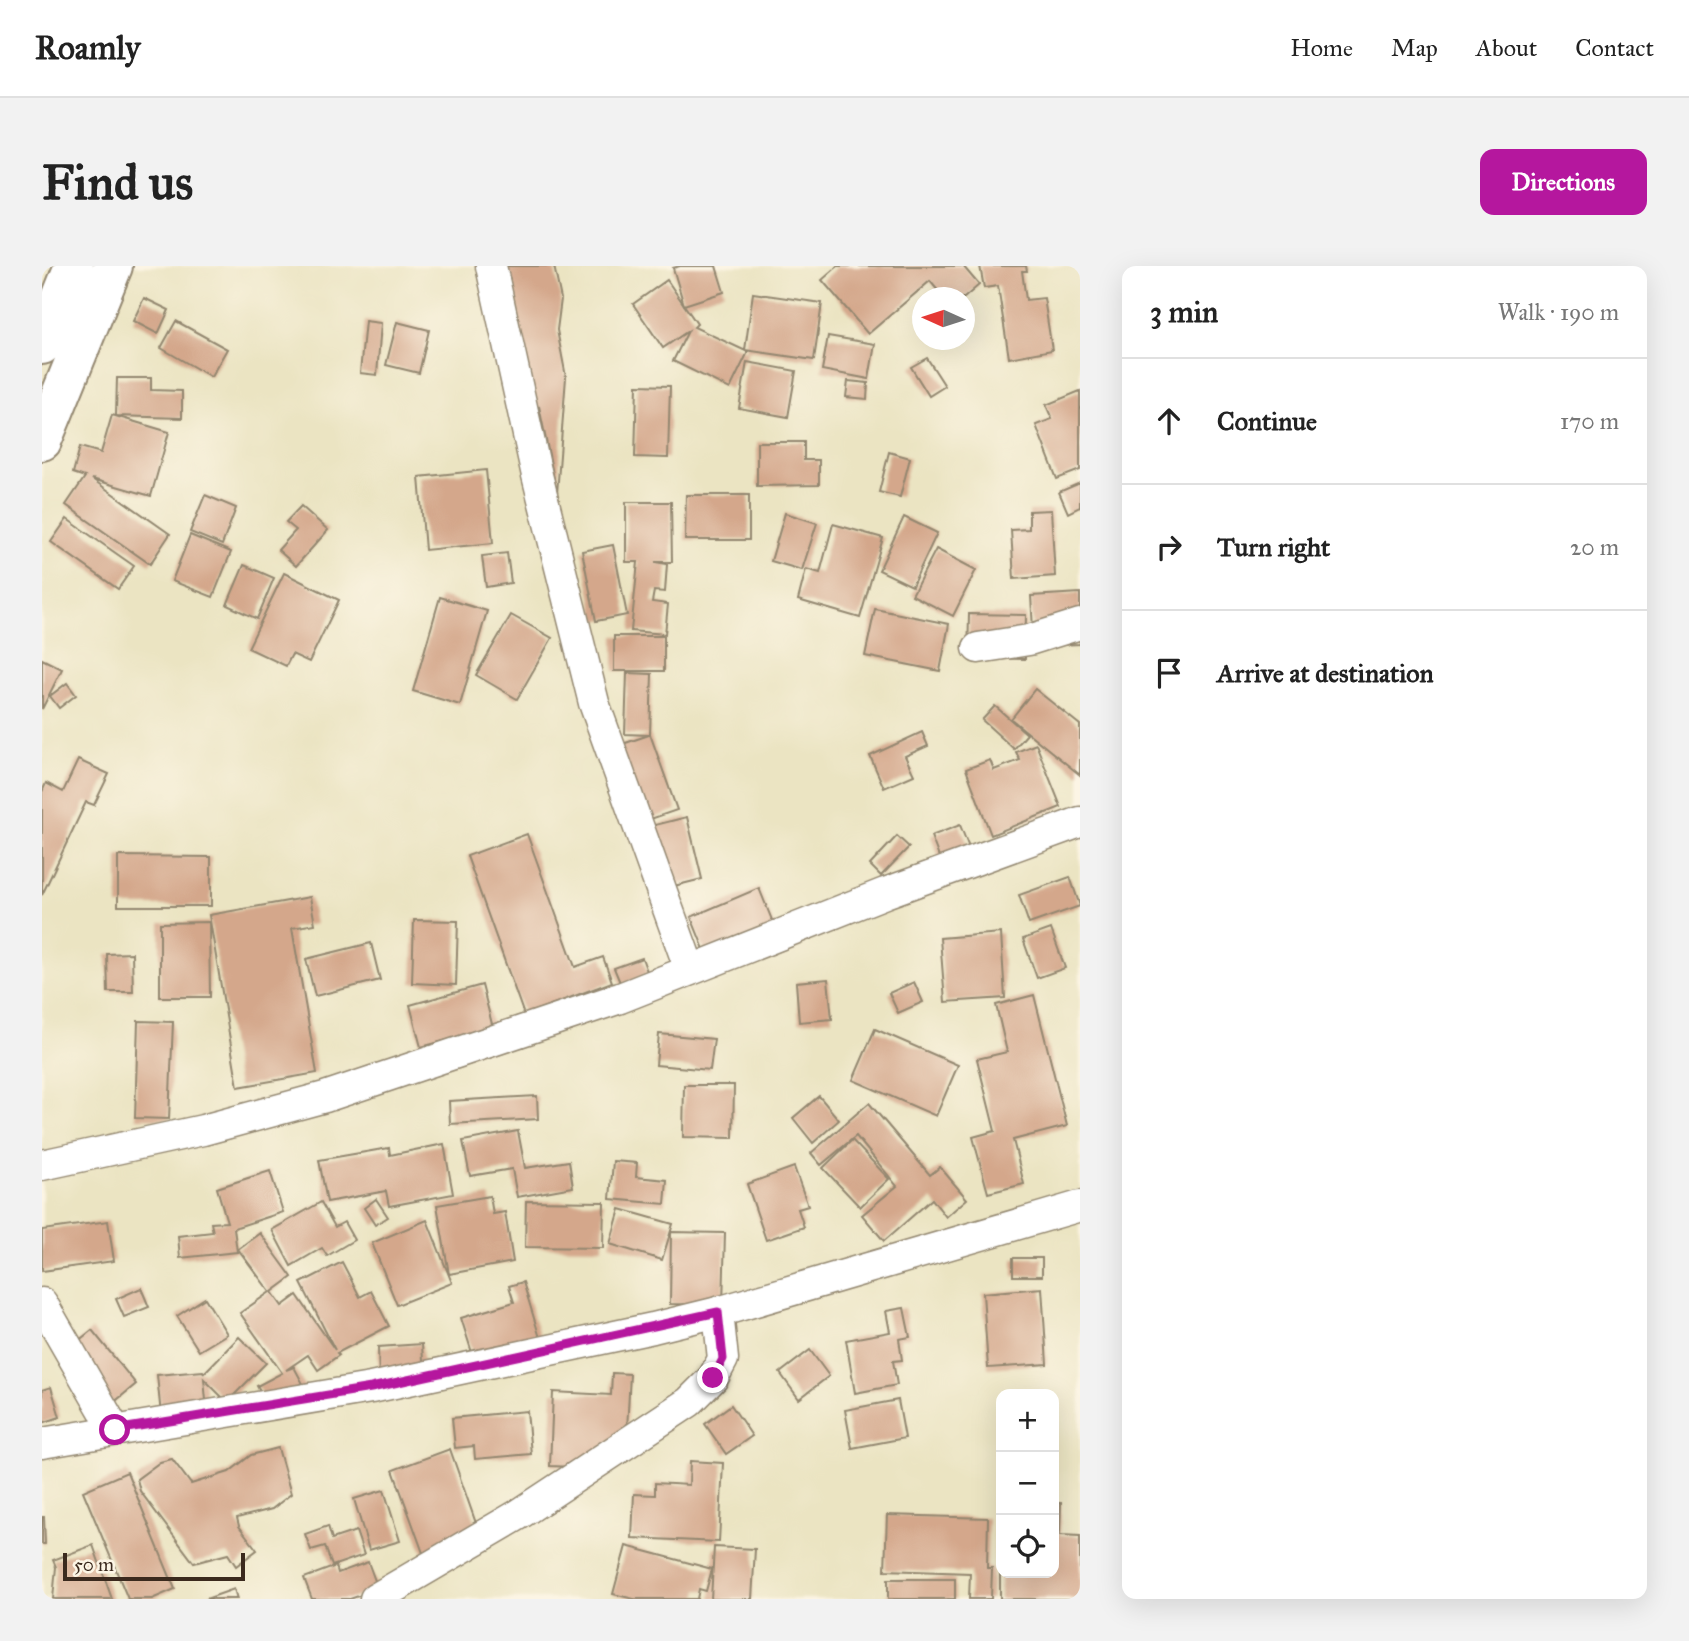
<!DOCTYPE html>
<html lang="en">
<head>
<meta charset="utf-8">
<style>
	body { margin:0; font-family:"IM FELL Great Primer",serif; background:#f2f2f2; color:#222 }
	.controls { position:absolute; right:21px; bottom:21px; display:grid; overflow:hidden; border-radius:14px; box-shadow:0 7px 28px #0002 }
	.controls button { width:63px; height:63px; display:grid; place-items:center; padding:0; border:0; border-bottom:2px solid #e0e0e0; background:#fff; color:#222; font:35px sans-serif }
	.compass { position:absolute; left:870px; top:21px; width:63px; height:63px; border-radius:50%; background:#fff; box-shadow:0 7px 28px #0002; rotate:273deg }
	.scale { position:absolute; left:21px; bottom:18px; width:182px; box-sizing:border-box; padding-left:7px; border:4px solid #3b2a1e; border-top:0; font-size:19px; line-height:24px; white-space:nowrap; color:#3b2a1e; -webkit-text-stroke:5px #fcf5e5; paint-order:stroke }
	.stop { position:absolute; width:21px; height:21px; margin:-16px; border:5px solid #b5179e; border-radius:50%; background:#fff }
	.stop.end { background:#b5179e; border-color:#fff; box-shadow:0 2px 7px #0008 }
	.list { margin:0; padding:0; list-style:none }
	h2 { display:flex; justify-content:space-between; align-items:center; height:91px; margin:0; padding:0 28px; font-size:30px }
	h2 small { font-size:23px; font-weight:400; color:#767676 }
	.list li { display:grid; grid-template-columns:46px 1fr auto; gap:21px; align-items:center; box-sizing:border-box; height:126px; padding:0 28px; border-top:2px solid #e0e0e0 }
	.list b { display:block; font-size:26px; white-space:nowrap }
	.list em { font-size:23px; font-style:normal; color:#767676 }
	.icon { flex:none; width:38px; height:38px; fill:none; stroke:currentColor; stroke-width:2; stroke-linecap:round; stroke-linejoin:round }
	.map { position:relative; flex:none; width:1038px; height:1333px; overflow:hidden; border-radius:14px }
	header { display:flex; align-items:center; gap:42px; box-sizing:border-box; height:98px; padding:0 35px; background:#fff; border-bottom:2px solid #e0e0e0 }
	header strong { font-size:33px }
	nav { display:flex; gap:38px; margin-inline-start:auto; font-size:24px }
	.intro { display:flex; align-items:center; justify-content:space-between; box-sizing:border-box; height:168px; padding:0 42px }
	h1 { margin:0; font-size:49px }
	.button { padding:18px 32px; border-radius:14px; background:#b5179e; color:#fff; font-size:24px; font-weight:700 }
	main { display:flex; gap:42px; padding:0 42px }
	aside { flex:1; background:#fff; border-radius:14px; box-shadow:0 7px 28px #0002 }
	.map>svg:first-child { display:block }
	.building { fill:#d4a78b }
	.lines { fill:none; stroke-linecap:round; stroke-linejoin:round }
	.minor-casing { stroke:#938770; stroke-width:33 }
	.trunk-casing { stroke:#938770; stroke-width:42 }
	.minor { stroke:#fff; stroke-width:30 }
	.trunk { stroke:#fff; stroke-width:38 }
	.route { stroke:#b5179e; stroke-width:9 }
</style>
</head>
<body>
<header>
<strong>Roamly</strong>
<nav><a>Home</a><a>Map</a><a>About</a><a>Contact</a></nav>
</header>
<div class="intro"><h1>Find us</h1><a class="button">Directions</a></div>
<main>
<div class="map">
<svg width="1038" height="1333" viewBox="0 0 1038 1333">
	<rect width="100%" height="100%" fill="#fcf5e5"/>
	<filter id="ink" filterUnits="userSpaceOnUse"><feTurbulence type="fractalNoise" baseFrequency=".0143" numOctaves="2"/><feDisplacementMap in="SourceGraphic" scale="14" xChannelSelector="R" yChannelSelector="G"/><feConvolveMatrix kernelMatrix="1 2 1 2 8 2 1 2 1" color-interpolation-filters="sRGB"/></filter>
	<filter id="wash" filterUnits="userSpaceOnUse"><feTurbulence type="fractalNoise" baseFrequency=".00686" numOctaves="4" result="noise"/><feDisplacementMap in="SourceGraphic" scale="28" xChannelSelector="R" yChannelSelector="G"/><feGaussianBlur stdDeviation="1.57" result="paint"/><feColorMatrix in="noise" values="0 0 0 0 0 0 0 0 0 0 0 0 0 0 0 0 0 1.4 0 .05"/><feComposite in="paint" operator="in"/></filter>
	<g filter="url(#wash)">
		<rect width="100%" height="100%" fill="#ebe4c2"/>
		<g id="blocks">
			<!-- building -->
			<g class="building">
				<path d="M456 0H512L519 33 515 64 524 111 515 228 497 140 492 207Z"/>
				<path d="M638 0H674L682 26 642 39 631 2Z"/>
				<path d="M796 0H921L937 19 922 32H902L888 15 826 68 780 14Z"/>
				<path d="M938 0H984L985 5H980L984 34 1002 32 1010 84 967 92 956 20 942 22Z"/>
				<path d="M625 14 655 58 652 61 706 86 688 123 631 95 646 65 621 82 591 38Z"/>
				<path d="M711 27 780 37 772 94 703 84Z"/>
				<path d="M102 32 127 44 116 68 91 55Z"/>
				<path d="M134 55 185 83 169 111 119 82Z"/>
				<path d="M323 55 339 57 335 109 318 107Z"/>
				<path d="M355 56 387 64 377 107 344 99Z"/>
				<path d="M786 70 833 78 827 113 780 104Z"/>
				<path d="M885 92 903 120 887 130 869 101Z"/>
				<path d="M705 96 754 105 746 151 697 142Z"/>
				<path d="M75 112H109V124L140 125V152L74 150Z"/>
				<path d="M806 115 826 117 825 133 804 131Z"/>
				<path d="M595 119 628 120 626 192 593 191Z"/>
				<path d="M1038 125V204L1015 213 994 159 1010 153 1004 139Z"/>
				<path d="M70 149 127 166 109 230 50 213 128 268 108 298 24 239 43 211 31 207 38 181 59 187Z"/>
				<path d="M715 176H762V194H777V219L715 220Z"/>
				<path d="M847 186 868 192 858 231 837 226Z"/>
				<path d="M444 204 451 277 383 284 377 211Z"/>
				<path d="M1038 217V241L1026 247 1017 226Z"/>
				<path d="M163 229 194 242 180 279 148 266Z"/>
				<path d="M644 229H707V274H643Z"/>
				<path d="M584 236H629L630 296H613L625 298 623 326 612 325 610 336 626 338 623 368 589 365 596 296H584Z"/>
				<path d="M259 240 286 264 254 300 236 284 254 264 244 256Z"/>
				<path d="M1009 244 1013 310 972 313 969 264 987 263V245Z"/>
				<path d="M743 247 775 257 760 304 729 295Z"/>
				<path d="M862 251 895 267 870 320 837 304Z"/>
				<path d="M25 253 92 300 76 323 9 276Z"/>
				<path d="M791 258 841 272 818 352 756 334 764 303 778 307Z"/>
				<path d="M148 269 189 286 171 331 130 315Z"/>
				<path d="M571 279 585 349 554 355 540 285Z"/>
				<path d="M894 283 934 304 911 350 870 329Z"/>
				<path d="M465 287 469 317 444 321 440 290Z"/>
				<path d="M202 299 232 312 215 353 185 339Z"/>
				<path d="M242 307 297 334 267 396 250 388 244 400 206 382Z"/>
				<path d="M1038 327V378L992 380 989 330Z"/>
				<path d="M398 331 445 345 418 439 371 425Z"/>
				<path d="M833 343 907 358 898 405 823 390Z"/>
				<path d="M927 348 984 349 983 393 926 392Z"/>
				<path d="M469 349 510 372 475 433 434 409Z"/>
				<rect x="572" y="370" width="50" height="35"/>
				<path d="M0 393 20 403 0 443Z"/>
				<path d="M585 407 610 408 608 468 635 544 597 557 572 481 607 469 583 468Z"/>
				<path d="M25 417 34 429 17 442 8 430Z"/>
				<path d="M993 423 1038 459V509L969 453Z"/>
				<path d="M953 440 985 468 972 483 940 454Z"/>
				<path d="M880 466 886 480 863 490 872 509 842 522 828 490Z"/>
				<path d="M994 478 1019 541 949 569 924 503 948 494 952 504 978 494 974 486Z"/>
				<path d="M36 494 67 508 52 539 44 536 0 629V526L4 517 21 526Z"/>
				<path d="M645 551 660 613 620 623 605 561Z"/>
				<path d="M918 559 929 587 900 599 889 570Z"/>
				<path d="M485 568 533 701 561 691 570 716 482 749 425 590Z"/>
				<path d="M855 570 867 581 839 610 828 599Z"/>
				<path d="M76 590 169 591V640H76Z"/>
				<path d="M1028 611 1038 640 987 658 977 629Z"/>
				<path d="M717 622 736 669 668 698 649 651Z"/>
				<path d="M268 631 273 658 250 662 275 807 196 821 167 649Z"/>
				<path d="M372 654 416 655 414 719 370 717Z"/>
				<path d="M167 656 168 731H118V657Z"/>
				<path d="M1009 663 1023 702 995 712 981 673Z"/>
				<path d="M959 667 963 732 903 736 898 672Z"/>
				<path d="M329 677 338 714 273 730 264 693Z"/>
				<path d="M90 687 91 726H66L65 688Z"/>
				<path d="M600 692 606 708 579 719 572 702Z"/>
				<path d="M786 713 790 753 757 756 754 716Z"/>
				<path d="M872 716 881 736 856 747 847 727Z"/>
				<path d="M440 719 451 762 379 781 368 739Z"/>
				<path d="M992 729 1025 860 971 874 982 918 946 927 931 871 953 865 935 793 965 786 954 739Z"/>
				<path d="M96 755 131 756 127 853 93 852Z"/>
				<path d="M833 763 916 799 894 850 811 814Z"/>
				<path d="M617 768 672 773 668 804 614 799Z"/>
				<path d="M642 819H692L691 872 641 871Z"/>
				<path d="M495 830 496 853 408 858 407 835Z"/>
				<path d="M777 830 797 854 771 877 751 852Z"/>
				<path d="M827 837 888 909 898 901 925 933 904 951 890 933 842 975 820 949 855 920 814 870 779 899 769 887Z"/>
				<path d="M476 865 483 902 527 895 531 921 475 931 470 903 428 910 421 875Z"/>
				<path d="M810 874 847 913 818 941 781 902Z"/>
				<path d="M402 878 411 928 347 940 344 925 285 936 277 894 347 882 348 889Z"/>
				<path d="M571 895 595 897 594 911 625 914 623 938 568 933Z"/>
				<path d="M752 901 766 940 756 943 762 961 724 974 705 918Z"/>
				<path d="M228 905 241 946 192 962 195 986 138 992 136 970 171 966 169 957 185 956 175 922Z"/>
				<path d="M448 930 451 948 463 946 471 996 407 1008 395 939Z"/>
				<path d="M334 933 346 951 333 959 322 942Z"/>
				<path d="M484 935 562 936 561 982 483 981Z"/>
				<path d="M279 936 293 961 302 956 312 974 285 990 280 982 249 1000 230 964Z"/>
				<path d="M578 943 631 958 620 994 568 978Z"/>
				<path d="M385 954 410 1017 355 1039 330 977Z"/>
				<path d="M66 955 72 995 0 1005V964Z"/>
				<path d="M629 966 683 967 681 1039 628 1038Z"/>
				<path d="M218 967 250 1011 230 1026 240 1040 255 1029 293 1084 259 1017 300 996 318 1031 329 1025 347 1060 295 1087 297 1089 276 1104 266 1089 244 1104 252 1101 266 1127 229 1147 215 1120 240 1107 198 1047 228 1026 196 983Z"/>
				<rect x="971" y="992" width="29" height="18"/>
				<path d="M481 1016 498 1072 432 1093 419 1052 472 1036 467 1020Z"/>
				<path d="M99 1022 107 1041 82 1051 74 1033Z"/>
				<path d="M1000 1022 1005 1098 946 1102 941 1027Z"/>
				<path d="M163 1032 185 1068 157 1085 135 1050Z"/>
				<path d="M862 1042 868 1071 857 1073 860 1094 851 1095 855 1119 813 1127 804 1074 848 1066 844 1045Z"/>
				<path d="M50 1064 94 1118 70 1138 25 1084Z"/>
				<path d="M197 1071 224 1097 185 1136 162 1113 165 1145 119 1149 115 1109 161 1105 162 1107Z"/>
				<path d="M380 1078 382 1111 337 1114 336 1081Z"/>
				<path d="M768 1084 787 1110 757 1133 738 1107Z"/>
				<path d="M570 1107 588 1108 584 1182 557 1202 508 1200 511 1126 569 1129Z"/>
				<path d="M9 1121 18 1151 0 1157V1124Z"/>
				<path d="M856 1134 863 1172 810 1182 803 1144Z"/>
				<path d="M689 1139 710 1170 684 1188 663 1158Z"/>
				<path d="M485 1145 489 1188 433 1193 432 1180 413 1182 410 1152Z"/>
				<path d="M236 1182 249 1228 230 1243 195 1252 197 1260 215 1284 194 1300 186 1288 152 1297 98 1225 95 1213 118 1196 130 1193 149 1218 187 1206 209 1189Z"/>
				<path d="M408 1183 437 1266 381 1287 351 1204Z"/>
				<path d="M648 1195 681 1197 677 1276 590 1272 592 1228 613 1229V1217L647 1219Z"/>
				<path d="M85 1206 133 1323 110 1333H86L41 1225Z"/>
				<path d="M342 1224 358 1275 327 1284 312 1233Z"/>
				<path d="M1012 1237H1019L1018 1269 1038 1270V1333H958V1307H1012Z"/>
				<path d="M845 1249 946 1252 945 1302H950L949 1333H927L928 1307 843 1304Z"/>
				<path d="M0 1251H2L3 1278H0Z"/>
				<path d="M286 1260 290 1273 314 1265 322 1289 290 1300 283 1280 269 1284 263 1268Z"/>
				<path d="M51 1279 70 1333H11L14 1301 11 1294Z"/>
				<path d="M584 1280 670 1303 664 1325 657 1323 655 1333H592L571 1328Z"/>
				<path d="M672 1281 713 1283 710 1333H669Z"/>
				<path d="M326 1296 336 1323 308 1333H270L262 1312 294 1300 296 1307Z"/>
				<rect x="846" y="1313" width="67" height="20"/>
				<path d="M192 1323 195 1333H164Z"/>
			</g>
		</g>
	</g>
	<g filter="url(#ink)">
		<use href="#blocks" fill-opacity="0" stroke="#938770" stroke-width="2"/>
		<g class="lines">
			<!-- minor casing -->
			<g class="minor-casing">
				<g id="minor">
					<path d="M449 0 494 205 552 437 648 704"/>
					<path d="M936 382 987 374 1038 358"/>
					<path d="M0 899 161 864 283 831 578 732 843 627 1038 556"/>
					<path d="M0 1037 73 1164"/>
					<path d="M0 1177 329 1122 611 1062 676 1046 1038 940"/>
					<path d="M333 1333 476 1249 647 1136 671 1112 681 1093 676 1046"/>
				</g>
			</g>
			<!-- trunk casing -->
			<g class="trunk-casing">
				<g id="trunk">
					<path d="M0 79 32 0"/>
					<path d="M0 175 71 0"/>
				</g>
			</g>
			<!-- minor -->
			<use href="#minor" class="minor"/>
			<!-- trunk -->
			<use href="#trunk" class="trunk"/>
		</g>
	</g>
	<g class="lines" filter="url(#ink)">
		<!-- route -->
		<path class="route" d="M73 1164 329 1122 676 1046 681 1093 671 1112"/>
	</g>
</svg>
<div class="controls">
<button>+</button>
<button>−</button>
<button><svg class="icon" aria-label="locate" viewBox="0 0 24 24"><circle cx="12" cy="12" r="6"/><path d="M12 2v4M12 18v4M2 12h4M18 12h4"/></svg></button>
</div>
<svg class="compass" viewBox="-18 -18 36 36"><path d="M0-13l5 13h-10z" fill="#e53935"/><path d="M0 13l5-13h-10z" fill="#767676"/></svg>
<div class="scale">50 m</div>
<div class="stop" style="left:73px;top:1164px"></div>
<div class="stop end" style="left:671px;top:1112px"></div>
</div>
<aside>
<h2>3 min<small>Walk · 190 m</small></h2>
<ul class="list">
<li><svg class="icon" aria-label="ahead" viewBox="0 0 24 24"><path d="M12 20V5M6 11l6-6 6 6"/></svg><div><b>Continue</b></div><em>170 m</em></li>
<li><svg class="icon" aria-label="right" viewBox="0 0 24 24"><path d="M7 20v-9h11M14 6l5 5-5 5"/></svg><div><b>Turn right</b></div><em>20 m</em></li>
<li><svg class="icon" aria-label="arrive" viewBox="0 0 24 24"><path d="M6 21V4h12l-3 4 3 4H6"/></svg><div><b>Arrive at destination</b></div></li>
</ul>
</aside>
</main>
</body>
</html>
